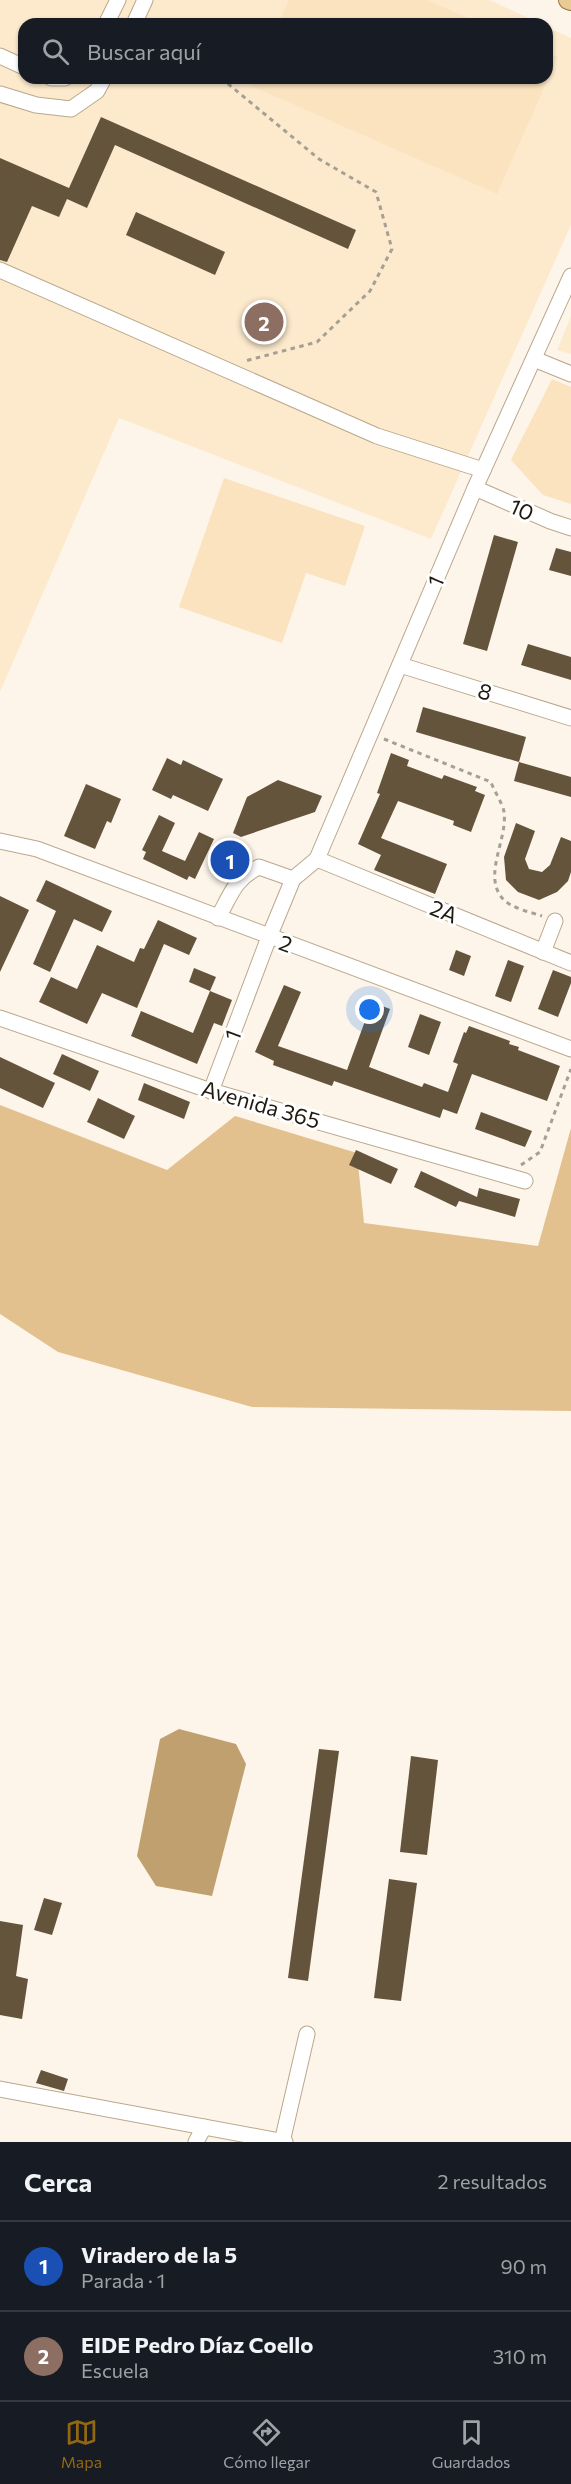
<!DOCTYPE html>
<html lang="es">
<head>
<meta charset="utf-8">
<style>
	body { margin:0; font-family:Commissioner,sans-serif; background:#20242c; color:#f1f3f6 }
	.you { position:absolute; left:370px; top:1010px; width:21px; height:21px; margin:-15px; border:4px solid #fff; border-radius:50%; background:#1a73e8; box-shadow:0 0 0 9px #1a73e833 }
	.badge { display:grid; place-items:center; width:39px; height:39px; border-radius:50%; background:#926711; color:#fff; font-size:20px; font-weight:700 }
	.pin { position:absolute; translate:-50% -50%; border:3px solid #fff; box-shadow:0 2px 6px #0006 }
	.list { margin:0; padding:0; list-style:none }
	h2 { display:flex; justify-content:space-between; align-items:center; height:78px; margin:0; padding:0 24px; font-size:26px }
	h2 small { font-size:20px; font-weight:400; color:#9ea1a6 }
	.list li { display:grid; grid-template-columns:39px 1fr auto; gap:18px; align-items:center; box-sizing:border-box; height:90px; padding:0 24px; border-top:2px solid #363941 }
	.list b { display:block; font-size:22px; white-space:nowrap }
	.list p { margin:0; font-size:20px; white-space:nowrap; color:#9ea1a6 }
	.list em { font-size:20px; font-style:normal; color:#9ea1a6 }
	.icon { flex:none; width:33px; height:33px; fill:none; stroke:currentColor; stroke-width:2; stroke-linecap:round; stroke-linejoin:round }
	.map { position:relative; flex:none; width:571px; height:2142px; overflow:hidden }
	.search { position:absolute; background:#171b24; box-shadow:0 2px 4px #0004; left:18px; right:18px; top:18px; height:66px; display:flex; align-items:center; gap:15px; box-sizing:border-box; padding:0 21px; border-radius:18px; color:#9ea1a6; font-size:22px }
	.sheet { height:258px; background:#171b24 }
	nav { display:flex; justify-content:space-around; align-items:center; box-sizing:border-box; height:84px; border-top:2px solid #363941; background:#171b24; font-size:16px; color:#9ea1a6 }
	nav a { display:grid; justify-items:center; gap:3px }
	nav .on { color:#926711 }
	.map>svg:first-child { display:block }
	.built { fill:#fdeacd }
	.green { fill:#fbe3bf }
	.forest { fill:#e2c18f }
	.water { fill:#c0a06f }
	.building { fill:#64543b }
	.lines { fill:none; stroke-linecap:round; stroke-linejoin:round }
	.minor-casing { stroke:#baa88c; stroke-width:17 }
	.major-casing { stroke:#9a7539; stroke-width:20 }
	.path { stroke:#a69f94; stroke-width:3; stroke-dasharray:4.5 4.5; stroke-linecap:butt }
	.minor { stroke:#fff; stroke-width:15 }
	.major { stroke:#eaca95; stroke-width:18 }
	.labels { text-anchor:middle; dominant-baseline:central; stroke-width:6; stroke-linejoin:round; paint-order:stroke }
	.street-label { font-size:22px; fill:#20190f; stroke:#fff }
</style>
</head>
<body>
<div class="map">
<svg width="571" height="2142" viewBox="0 0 571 2142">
	<rect width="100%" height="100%" fill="#fdf5ea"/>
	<!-- built -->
	<g class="built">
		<path d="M0 0H490L541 24H24V78H547V27L571 38V225L431 539 119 418 0 692Z"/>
		<path d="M571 316V354L557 350Z"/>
	</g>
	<!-- green -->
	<g class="green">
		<path d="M289 0H428L482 24H278Z"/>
		<path d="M547 53 558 57 497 194 251 86 255 78H547Z"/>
		<path d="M552 379 571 387V504L543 495 511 460Z"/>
		<path d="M224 478 365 526 345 586 306 573 282 643 179 607Z"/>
	</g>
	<!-- forest -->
	<path class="forest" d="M0 1105 167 1170 235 1116 357 1153 364 1223 538 1246 571 1128V1411L252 1407 58 1352 0 1314Z"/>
	<!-- water -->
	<path class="water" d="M179 1729 236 1744 246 1764 212 1896 156 1886 137 1856 160 1739Z"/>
	<!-- building -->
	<g class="building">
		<path d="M101 117 356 230 348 249 115 145 87 208 67 199 59 217 32 206 7 262 0 260V158L69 188Z"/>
		<path d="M136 212 225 252 215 275 126 235Z"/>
		<path d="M494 535 518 542 487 651 463 644Z"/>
		<path d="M556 548 571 552V576L549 570Z"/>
		<path d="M528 644 571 657V680L521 665Z"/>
		<path d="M423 707 526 737 519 762 416 732Z"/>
		<path d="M391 753 409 760 407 766 442 779 444 775 477 787 475 791 485 795 471 832 453 825 454 821 398 801 381 838 447 864 435 894 374 870 381 855 358 844 380 794 377 793Z"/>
		<path d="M167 758 181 765 183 760 223 779 208 811 173 795 171 799 152 790Z"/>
		<path d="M519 762 571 777V797L514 781Z"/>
		<path d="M278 780 322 796 315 812 241 837 233 833 247 797Z"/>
		<path d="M86 784 121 799 111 823 107 821 95 849 64 836Z"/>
		<path d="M159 815 175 823 162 851 185 861 199 832 214 839 195 879 189 876 187 880 143 859 146 852 142 850Z"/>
		<path d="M516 823 535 831 525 859 529 869 542 872 550 865 561 837 571 841V872L568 881 557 892 539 900 518 892 506 880 504 857Z"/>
		<path d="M46 880 112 911 102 932 74 919 50 972 33 964 56 911 36 901Z"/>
		<path d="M0 896 29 910 0 972Z"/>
		<path d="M158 920 197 938 189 955 164 944 137 1008 102 993 87 1024 39 1002 51 977 77 989 97 945 134 962 140 948 144 949Z"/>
		<path d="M456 950 471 956 464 976 449 970Z"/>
		<path d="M508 960 524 966 511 1002 495 996Z"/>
		<path d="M194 968 216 977 210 991 189 982Z"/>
		<path d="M553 970 571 977V983L558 1017 538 1009Z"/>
		<path d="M284 985 301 992 278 1046 347 1070 372 1002 390 1009 369 1067 422 1087 424 1083 448 1092 458 1064 453 1062 464 1032 466 1033 469 1026 510 1041 509 1044 519 1047 518 1050 560 1066 547 1101 472 1074 457 1114 443 1109 440 1118 334 1081 332 1086 273 1065 274 1061 255 1052Z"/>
		<path d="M210 991 232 1000 222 1026 214 1023 197 1064 131 1036 141 1011 193 1033Z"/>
		<path d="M420 1014 441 1022 429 1055 408 1047Z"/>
		<path d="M62 1054 99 1071 90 1091 53 1074Z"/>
		<path d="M0 1057 55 1083 43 1108 0 1088Z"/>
		<path d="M144 1083 190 1102 184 1119 138 1100Z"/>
		<path d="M98 1098 135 1116 124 1139 87 1122Z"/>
		<path d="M481 1112 532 1131 525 1147 475 1129Z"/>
		<path d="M356 1150 398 1169 391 1184 349 1165Z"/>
		<path d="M421 1171 477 1197 479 1188 520 1199 515 1217 459 1201 456 1207 414 1187Z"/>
		<path d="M319 1749 339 1751 308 1981 288 1978Z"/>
		<path d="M411 1756 438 1760 427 1855 400 1852Z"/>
		<path d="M389 1879 417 1883 401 2001 374 1998Z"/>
		<path d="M44 1898 62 1903 52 1935 34 1930Z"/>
		<path d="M0 1921 23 1925 16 1976 28 1979 22 2019 0 2015Z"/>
		<path d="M41 2070 68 2079 64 2091 36 2083Z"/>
	</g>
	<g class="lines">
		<!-- minor casing -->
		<g class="minor-casing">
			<g id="minor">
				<path d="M106 24 118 0"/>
				<path d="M134 24 145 0"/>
				<path d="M0 56 24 67"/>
				<path d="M51 78H65"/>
				<path d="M0 94 36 105 71 109 97 91 104 78"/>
				<path d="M0 270 377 436 483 470"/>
				<path d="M534 359 571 374"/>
				<path d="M475 488 550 521 571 528"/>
				<path d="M400 665 571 718"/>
				<path d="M0 841 37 849 571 1049"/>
				<path d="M317 859 571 963"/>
				<path d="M218 918C230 896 235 878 259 867L293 879"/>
				<path d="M543 952 555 921"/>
				<path d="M0 1018 211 1091 525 1181"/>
				<path d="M211 1091 269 937 293 879 317 859 475 488 571 276"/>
				<path d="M0 2089 285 2142"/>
				<path d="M196 2142 204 2127"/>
				<path d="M282 2142 307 2034"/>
			</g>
		</g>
		<!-- major casing -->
		<g class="major-casing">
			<path id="major" d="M568 0 571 1"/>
		</g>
		<!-- path -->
		<g class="path">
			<path d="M221 78 319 159 376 192 392 249 370 291 317 342 245 361"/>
			<path d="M384 739 491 782C494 791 503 804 504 812 508 839 482 876 503 899 511 908 530 912 542 916"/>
			<path d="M521 1165 540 1152 571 1069"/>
		</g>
		<!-- minor -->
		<use href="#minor" class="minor"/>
		<!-- major -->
		<use href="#major" class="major"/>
	</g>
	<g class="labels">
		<!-- street labels -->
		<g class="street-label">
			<text transform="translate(522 509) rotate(24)">10</text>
			<text transform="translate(435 581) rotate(-67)">1</text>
			<text transform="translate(485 691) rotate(17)">8</text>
			<text transform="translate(444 911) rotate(22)">2A</text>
			<text transform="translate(286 943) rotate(20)">2</text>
			<text transform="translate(232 1035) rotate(-70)">1</text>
			<text transform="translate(261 1104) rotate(16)">Avenida 365</text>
		</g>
	</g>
</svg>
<div class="you"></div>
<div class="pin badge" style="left:230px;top:860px;background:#1a4fb4">1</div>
<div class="pin badge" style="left:264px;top:322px;background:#8d6e63">2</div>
<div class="search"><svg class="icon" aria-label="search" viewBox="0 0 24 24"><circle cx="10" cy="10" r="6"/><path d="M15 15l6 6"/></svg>Buscar aquí</div>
</div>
<section class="sheet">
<h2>Cerca<small>2 resultados</small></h2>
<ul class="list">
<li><span class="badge" style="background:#1a4fb4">1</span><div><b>Viradero de la 5</b><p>Parada · 1</p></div><em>90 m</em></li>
<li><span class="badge" style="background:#8d6e63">2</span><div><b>EIDE Pedro Díaz Coello</b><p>Escuela</p></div><em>310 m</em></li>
</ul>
</section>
<nav>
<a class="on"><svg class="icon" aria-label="map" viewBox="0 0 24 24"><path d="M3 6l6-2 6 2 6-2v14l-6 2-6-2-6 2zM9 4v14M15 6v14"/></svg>Mapa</a>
<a><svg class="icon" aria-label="directions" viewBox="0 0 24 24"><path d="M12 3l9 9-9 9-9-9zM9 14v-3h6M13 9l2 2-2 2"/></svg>Cómo llegar</a>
<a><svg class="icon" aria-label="saved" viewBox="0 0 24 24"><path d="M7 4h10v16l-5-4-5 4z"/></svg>Guardados</a>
</nav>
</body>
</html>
